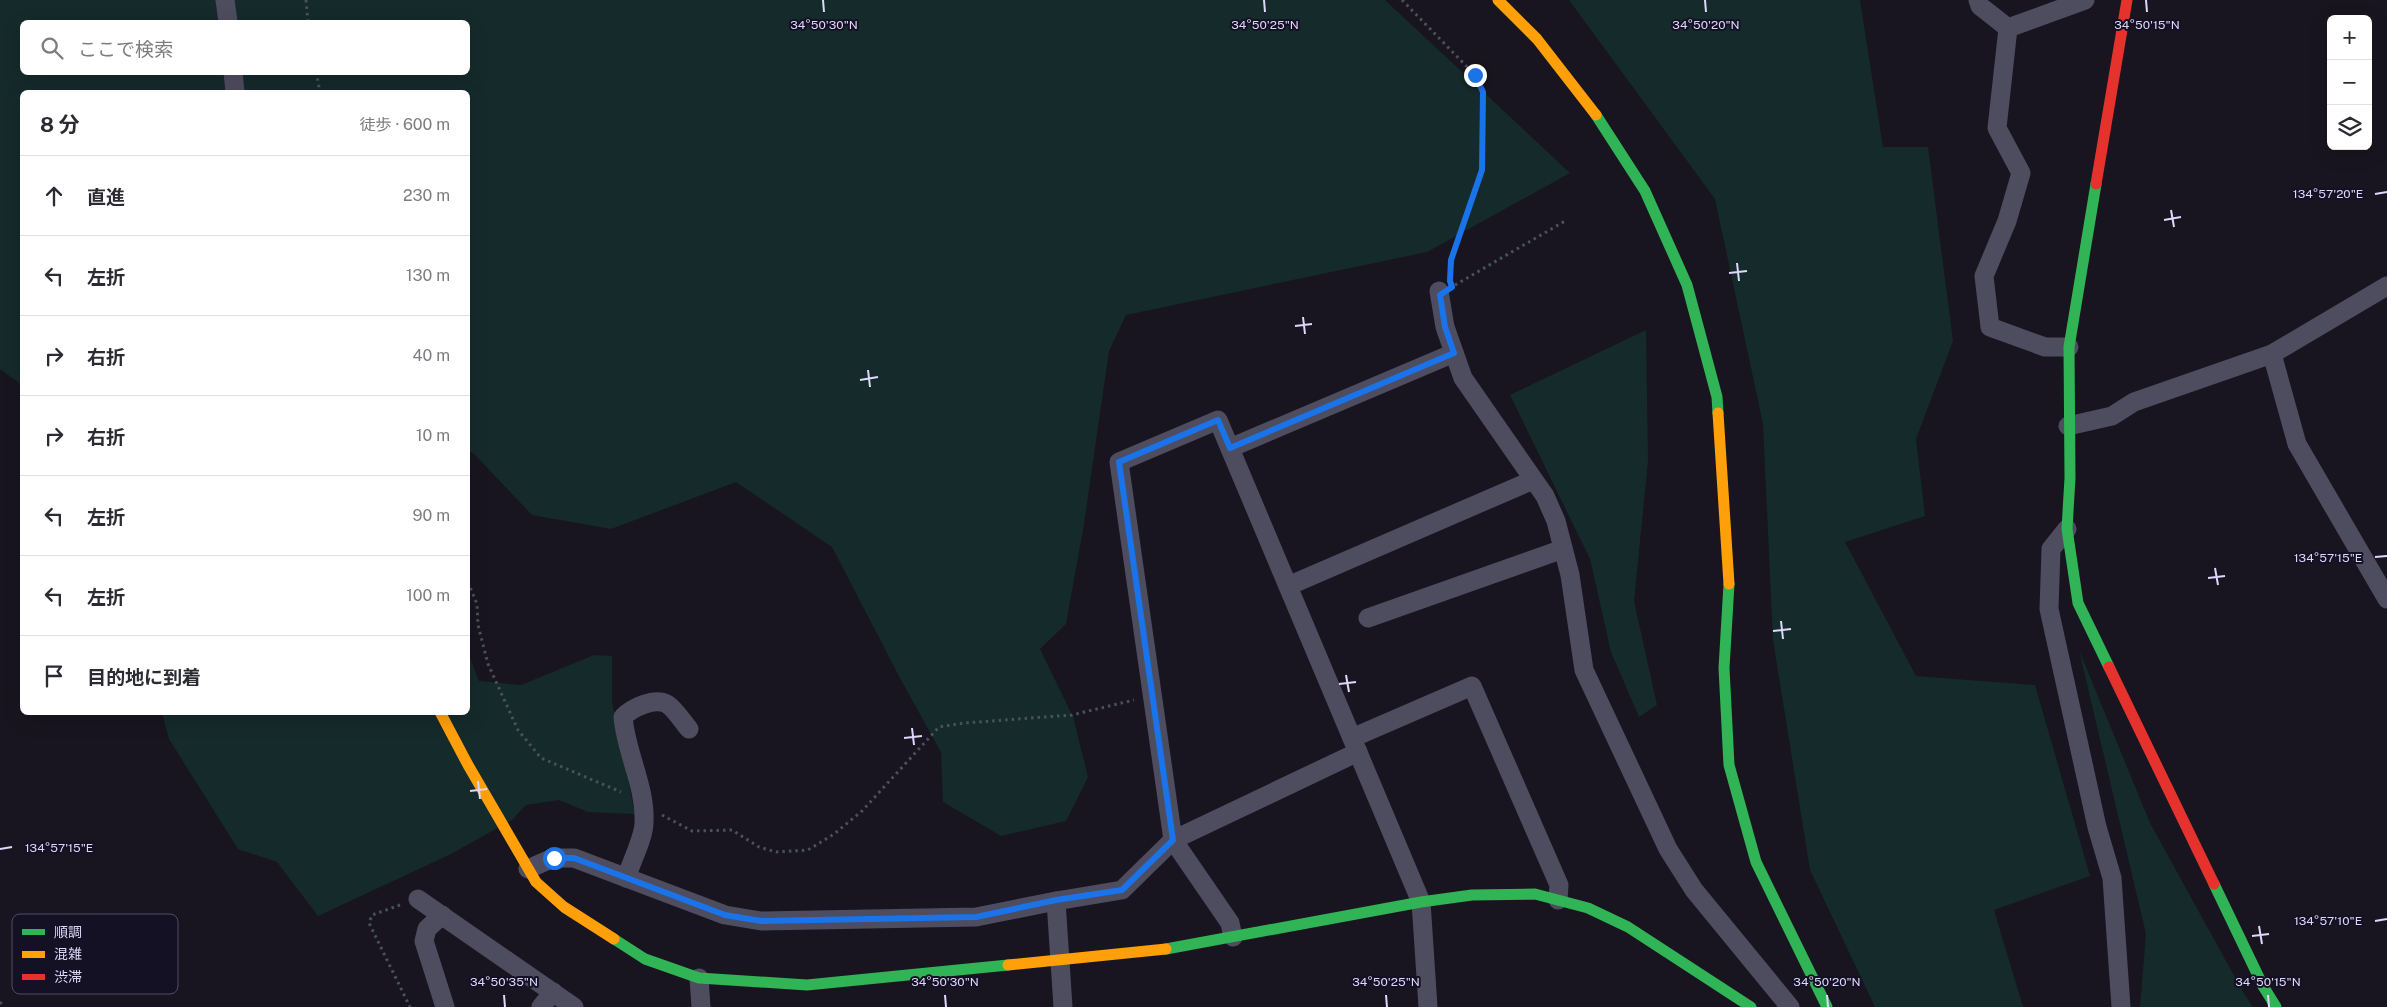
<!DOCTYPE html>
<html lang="ja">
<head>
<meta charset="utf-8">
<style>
	body { margin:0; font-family:"Public Sans","Noto Sans JP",sans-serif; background:#f2f2f3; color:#2b2b33 }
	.controls { position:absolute; right:15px; top:15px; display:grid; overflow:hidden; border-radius:8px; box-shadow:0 5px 20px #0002 }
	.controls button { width:45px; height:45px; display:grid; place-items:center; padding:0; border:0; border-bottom:1px solid #e1e1e2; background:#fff; color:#2b2b33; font:25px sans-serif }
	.stop { position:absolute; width:15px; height:15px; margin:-11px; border:4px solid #1a73e8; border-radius:50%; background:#fff }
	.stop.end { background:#1a73e8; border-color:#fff; box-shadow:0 1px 5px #0008 }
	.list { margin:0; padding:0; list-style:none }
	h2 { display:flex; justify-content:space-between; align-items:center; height:65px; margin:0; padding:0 20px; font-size:21px }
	h2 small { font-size:16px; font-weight:400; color:#7c7c81 }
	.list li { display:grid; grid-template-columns:32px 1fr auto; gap:15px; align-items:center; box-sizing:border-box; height:80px; padding:0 20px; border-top:1px solid #e1e1e2 }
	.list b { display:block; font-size:19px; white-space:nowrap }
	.list em { font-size:16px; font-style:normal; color:#7c7c81 }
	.icon { flex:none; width:28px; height:28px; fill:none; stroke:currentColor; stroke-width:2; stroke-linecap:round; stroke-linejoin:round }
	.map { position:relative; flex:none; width:2387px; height:1007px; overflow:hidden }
	.search { position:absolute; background:#fff; box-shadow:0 5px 20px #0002; left:20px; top:20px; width:450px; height:55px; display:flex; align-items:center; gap:12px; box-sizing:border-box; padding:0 18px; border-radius:8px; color:#7c7c81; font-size:19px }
	.panel { position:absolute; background:#fff; box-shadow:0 5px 20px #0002; left:20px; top:90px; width:450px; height:625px; border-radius:8px }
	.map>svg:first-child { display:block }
	.green { fill:#152a2b; fill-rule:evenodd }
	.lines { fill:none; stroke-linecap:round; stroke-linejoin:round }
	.path { stroke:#48525e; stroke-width:3; stroke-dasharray:2.5 4; stroke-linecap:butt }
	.street { stroke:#4e4c5f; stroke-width:19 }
	.fast { stroke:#30b455; stroke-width:11 }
	.slow { stroke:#ff9f0a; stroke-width:11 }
	.jam { stroke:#e5322d; stroke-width:11 }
	.route { stroke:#1a73e8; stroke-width:6 }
	.ticks { fill:none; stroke:#ded9fb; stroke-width:2 }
	.key { fill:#151124; stroke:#514d64; stroke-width:1 }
	.key-label { font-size:14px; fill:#ded9fb }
	.ticks-label { font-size:12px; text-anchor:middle; fill:#ded9fb; stroke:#151124; stroke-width:4; stroke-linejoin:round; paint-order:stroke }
</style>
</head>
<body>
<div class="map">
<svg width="2387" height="1007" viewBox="0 0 2387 1007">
	<rect width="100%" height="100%" fill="#181520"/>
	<!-- green -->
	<g class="green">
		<path d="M0 0H1385L1570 173 1427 252 1126 315 1109 351 1084 524 1066 624 1040 649 1073 717 1088 777 1066 821 1001 836 943 802 941 752 901 680 832 547 736 482 611 529 532 515 475 455 468 450V92H22V385L0 369ZM22 22H468V72H22Z"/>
		<path d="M1569 0H1860L1883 147H1928L1953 341 1916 439 1925 516 1845 542 1916 676 2035 685 2090 876 1994 910 2023 1007H1875L1810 870 1773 640 1763 424 1715 199Z"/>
		<path d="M1646 330 1648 461 1634 601 1657 705 1639 717 1611 652 1590 559 1510 395Z"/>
		<path d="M2079 650 2150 823 2243 992 2253 1007H2140L2146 934Z"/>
		<path d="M468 653 479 681 521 685 594 655 612 656V702L635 814 588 812 559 800 526 805 512 820 451 854 318 916 277 862 238 849 169 739 162 713 468 712Z"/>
	</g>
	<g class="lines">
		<!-- path -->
		<g class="path">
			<path d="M306 0 308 22"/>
			<path d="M1402 0 1475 75 1483 92 1482 169 1451 260 1450 278"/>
			<path d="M316 72 320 92"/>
			<path d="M1455 285 1565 221"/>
			<path d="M468 582 477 604 478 625 488 664 518 730 541 758 621 792"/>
			<path d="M662 815 692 831 732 830 759 847 776 852 808 850 834 834 862 811 939 727 964 723 1072 715 1134 700"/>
			<path d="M400 905 372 915 369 923 410 1007"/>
			<path d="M0 1002 4 1007"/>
		</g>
		<!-- street -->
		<g class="street">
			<path d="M225 0 228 22"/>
			<path d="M1978 0 1980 6 2008 28 1997 128 2021 173 2007 221 1984 276 1990 327 2045 347H2069"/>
			<path d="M2008 28 2085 0"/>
			<path d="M233 72 235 92"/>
			<path d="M1439 291 1445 327 1463 378 1545 496 1556 521 1570 575 1584 670 1668 849 1694 890 1790 1007"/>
			<path d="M2272 354 2297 444 2387 599"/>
			<path d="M2068 426 2112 416 2134 402 2272 354 2387 286"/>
			<path d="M1230 448 1454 353"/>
			<path d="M2067 529 2051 549 2049 609 2097 827 2112 878 2121 1007"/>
			<path d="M1288 586 1533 480"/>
			<path d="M1368 618 1563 549"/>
			<path d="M1352 738 1472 686 1559 885 1558 900"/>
			<path d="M528 869 553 858H574L725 915 761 921 976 917 1056 901 1122 890 1173 840 1358 752"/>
			<path d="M626 878C631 863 644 837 644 823 646 787 626 753 623 717 632 708 654 697 667 704 675 709 682 721 689 729"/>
			<path d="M418 899 574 1007"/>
			<path d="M1056 901 1063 1007"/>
			<path d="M442 915 427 929 424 941 445 1007"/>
			<path d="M1233 937 1230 923 1173 840 1119 462 1218 420 1421 902 1428 1007"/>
			<path d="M699 978 701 1007"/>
			<path d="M541 1007 553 992"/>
		</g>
		<!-- fast -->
		<g class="fast">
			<path d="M1596 115 1645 191 1687 285 1717 397 1718 413"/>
			<path d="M2096 184 2069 347 2070 478 2067 529 2078 603 2109 667"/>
			<path d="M1729 584 1724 668 1729 765 1756 862 1827 1007"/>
			<path d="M2214 884 2263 986 2276 1007"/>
			<path d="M614 939 645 959 699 978 807 985 1008 965"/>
			<path d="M1166 949 1421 902 1472 895 1535 894 1588 908 1628 927 1751 1007"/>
		</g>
		<!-- slow -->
		<g class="slow">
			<path d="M1498 0 1537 39 1596 115"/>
			<path d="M1718 413 1729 584"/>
			<path d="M440 712 468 765 536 882 564 907 614 939"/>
			<path d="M1008 965 1166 949"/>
		</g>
		<!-- jam -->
		<g class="jam">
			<path d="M2096 184 2127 0"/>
			<path d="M2109 667 2214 884"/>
		</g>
	</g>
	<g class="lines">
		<!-- route -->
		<path class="route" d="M554 858H574L725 915 761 921 976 917 1056 900 1122 890 1173 840 1119 462 1218 420 1230 448 1454 353 1445 327 1440 295 1452 287 1450 281 1451 260 1482 170 1483 92 1475 75"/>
	</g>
	<!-- ticks -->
	<path class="ticks" d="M823 0 824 12M1264 0 1265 12M1705 0 1706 12M2146 0 2147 12M2375 194 2387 192M2171 210 2174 227M2164 220 2181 217M1737 263 1739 281M1729 273 1747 271M1303 317 1305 334M1295 326 1312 324M868 370 870 387M860 380 878 377M2375 557 2387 556M2215 568 2218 585M2208 578 2225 576M1781 621 1783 639M1773 631 1791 629M1346 675 1349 692M1339 684 1356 682M912 728 914 745M904 738 922 736M478 781 480 799M470 791 487 789M0 849 12 847M2375 921 2387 919M2259 926 2262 944M2252 936 2269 934M504 995 505 1007M945 995 946 1007M1386 995 1387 1007M1827 995 1828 1007M2268 995 2269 1007"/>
	<!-- legend -->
	<rect x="12" y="914" width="166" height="80" rx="8" class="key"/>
	<rect x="22" y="929" width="23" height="6" fill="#30b455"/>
	<rect x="22" y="951" width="23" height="7" fill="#ff9f0a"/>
	<rect x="22" y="974" width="23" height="6" fill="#e5322d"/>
	<g class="key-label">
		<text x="54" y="937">順調</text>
		<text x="54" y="959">混雑</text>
		<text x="54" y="982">渋滞</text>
	</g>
	<g class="ticks-label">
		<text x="824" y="29">34°50'30"N</text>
		<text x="1265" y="29">34°50'25"N</text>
		<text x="1706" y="29">34°50'20"N</text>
		<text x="2147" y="29">34°50'15"N</text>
		<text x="2328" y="198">134°57'20"E</text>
		<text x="2328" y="562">134°57'15"E</text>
		<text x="59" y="852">134°57'15"E</text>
		<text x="2328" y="925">134°57'10"E</text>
		<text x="504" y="986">34°50'35"N</text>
		<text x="945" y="986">34°50'30"N</text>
		<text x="1386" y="986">34°50'25"N</text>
		<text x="1827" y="986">34°50'20"N</text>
		<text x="2268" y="986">34°50'15"N</text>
	</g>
</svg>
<div class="controls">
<button>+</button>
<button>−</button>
<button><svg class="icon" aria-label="layers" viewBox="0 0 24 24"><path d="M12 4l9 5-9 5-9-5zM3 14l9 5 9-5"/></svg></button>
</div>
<div class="stop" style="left:554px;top:858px"></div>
<div class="stop end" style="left:1475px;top:75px"></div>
<div class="search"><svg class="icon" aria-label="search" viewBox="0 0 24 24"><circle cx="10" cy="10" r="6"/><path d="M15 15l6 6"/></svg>ここで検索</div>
<section class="panel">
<h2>8 分<small>徒歩 · 600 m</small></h2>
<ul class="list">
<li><svg class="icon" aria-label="ahead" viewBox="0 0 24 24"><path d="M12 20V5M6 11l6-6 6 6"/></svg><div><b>直進</b></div><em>230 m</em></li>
<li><svg class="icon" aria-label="left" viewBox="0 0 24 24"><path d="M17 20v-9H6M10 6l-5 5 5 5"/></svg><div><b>左折</b></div><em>130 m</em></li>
<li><svg class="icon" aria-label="right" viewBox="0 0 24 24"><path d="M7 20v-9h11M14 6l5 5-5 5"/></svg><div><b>右折</b></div><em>40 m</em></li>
<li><svg class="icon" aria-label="right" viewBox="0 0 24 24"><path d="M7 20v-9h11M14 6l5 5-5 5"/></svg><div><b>右折</b></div><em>10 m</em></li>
<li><svg class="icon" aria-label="left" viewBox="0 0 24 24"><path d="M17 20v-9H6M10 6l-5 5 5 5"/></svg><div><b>左折</b></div><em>90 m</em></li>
<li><svg class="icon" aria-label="left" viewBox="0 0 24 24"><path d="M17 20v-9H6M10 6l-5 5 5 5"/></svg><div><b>左折</b></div><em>100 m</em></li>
<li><svg class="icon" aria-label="arrive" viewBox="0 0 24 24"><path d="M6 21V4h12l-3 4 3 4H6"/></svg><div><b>目的地に到着</b></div></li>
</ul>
</section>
</div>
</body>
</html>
